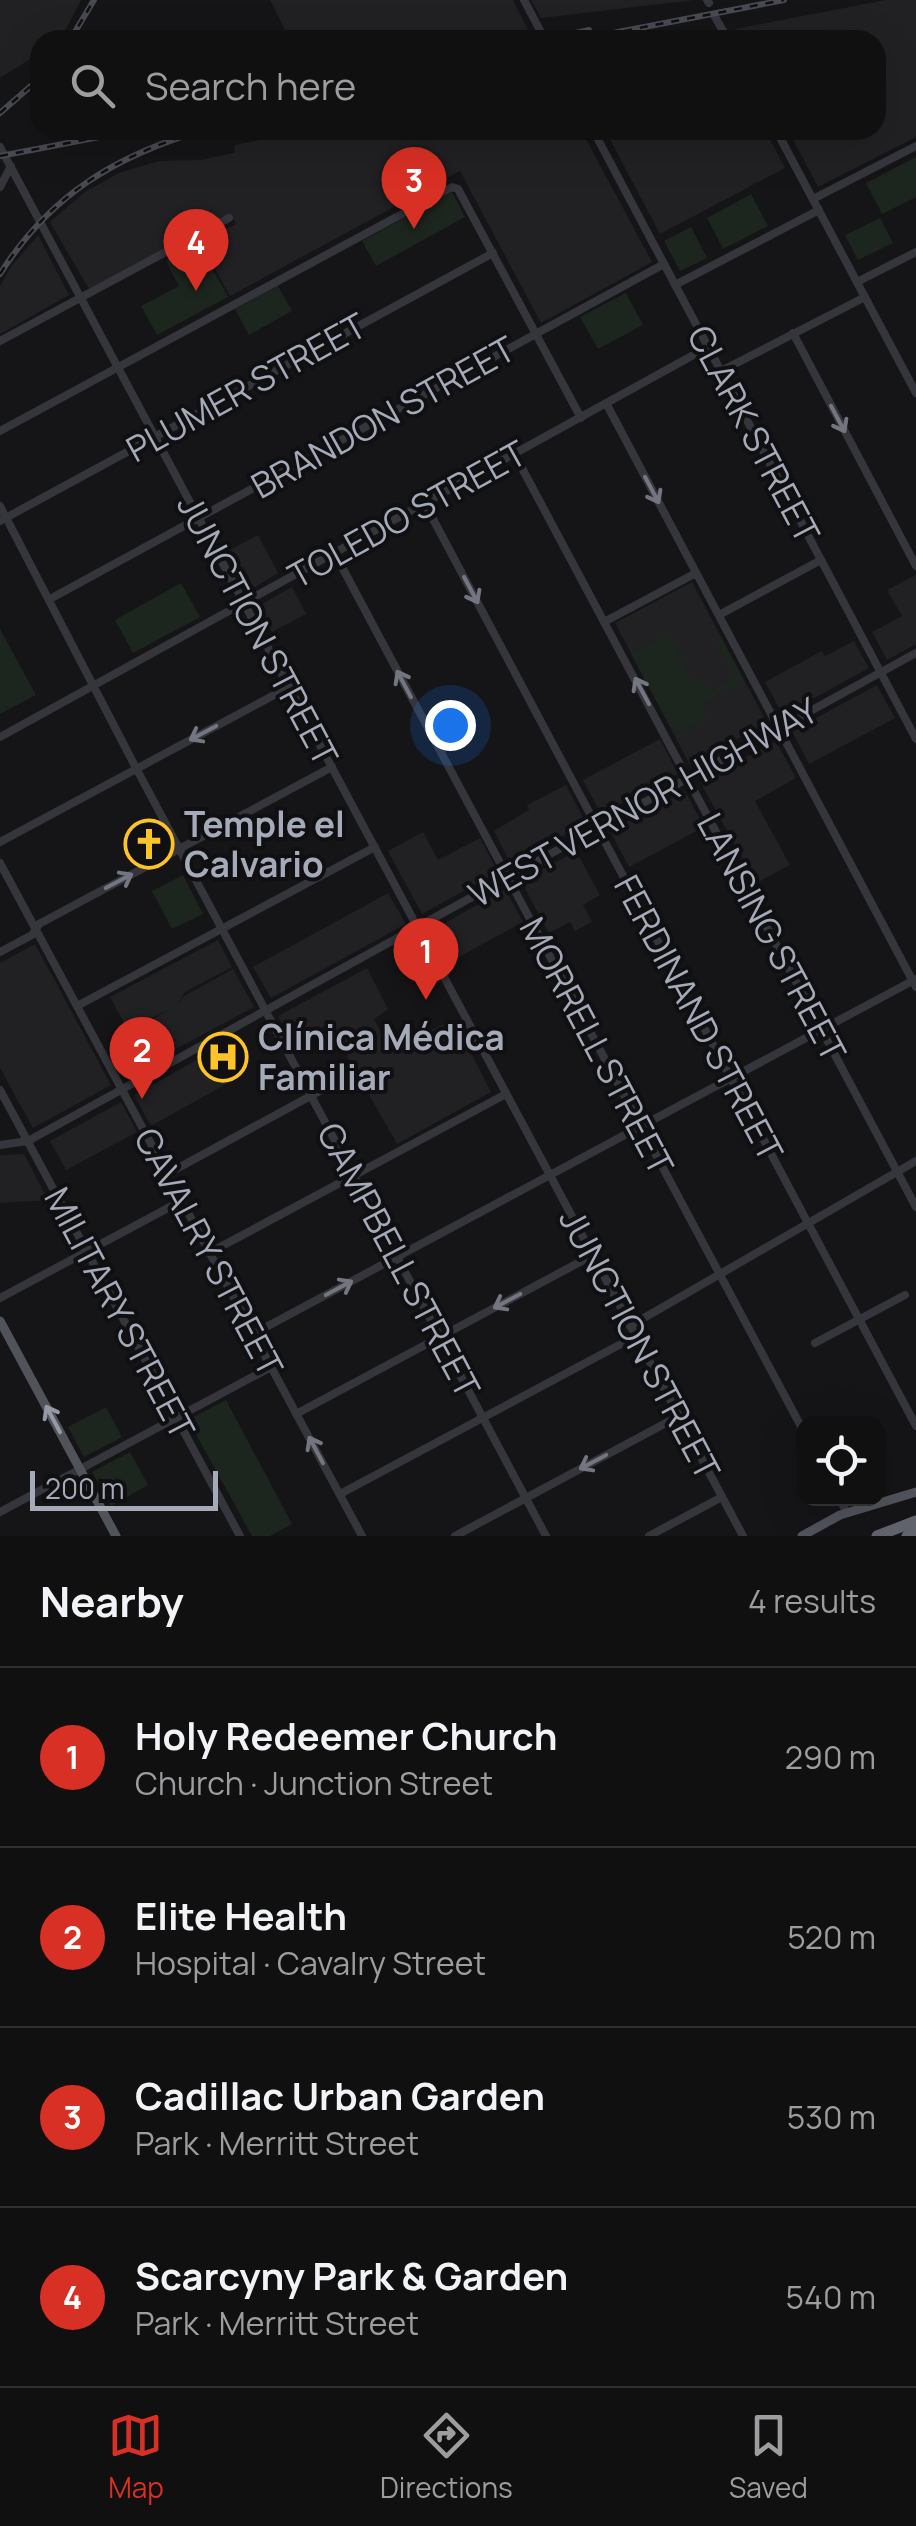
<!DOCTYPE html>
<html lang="en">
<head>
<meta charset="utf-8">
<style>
	body { margin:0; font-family:Manrope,sans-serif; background:#1e1e1f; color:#f1f3f6 }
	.controls { position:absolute; right:30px; bottom:30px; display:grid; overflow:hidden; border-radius:20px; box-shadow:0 10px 40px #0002 }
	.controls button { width:90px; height:90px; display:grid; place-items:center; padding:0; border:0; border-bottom:2px solid #303031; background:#101011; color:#f1f3f6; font:50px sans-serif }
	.scale { position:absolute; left:30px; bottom:25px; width:188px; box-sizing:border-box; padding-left:10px; border:5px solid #a5aab8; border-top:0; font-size:28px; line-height:35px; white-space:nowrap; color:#a5aab8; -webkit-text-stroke:8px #101012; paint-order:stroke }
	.you { position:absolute; left:450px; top:725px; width:35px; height:35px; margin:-25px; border:8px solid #fff; border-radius:50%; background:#1a73e8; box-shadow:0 0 0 15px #1a73e833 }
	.badge { display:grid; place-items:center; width:65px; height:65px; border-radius:50%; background:#d93025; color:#fff; font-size:32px; font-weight:700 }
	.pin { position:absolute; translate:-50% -82px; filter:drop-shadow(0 2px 5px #0008) }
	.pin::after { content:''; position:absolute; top:52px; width:35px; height:30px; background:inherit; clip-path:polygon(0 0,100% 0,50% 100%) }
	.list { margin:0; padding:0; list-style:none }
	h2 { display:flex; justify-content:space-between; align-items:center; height:130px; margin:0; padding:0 40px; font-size:42px }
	h2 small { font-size:32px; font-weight:400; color:#9c9d9f }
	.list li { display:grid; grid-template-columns:65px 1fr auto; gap:30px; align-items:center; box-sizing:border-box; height:180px; padding:0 40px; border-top:2px solid #303031 }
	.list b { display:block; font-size:38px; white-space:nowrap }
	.list p { margin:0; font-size:32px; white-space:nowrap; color:#9c9d9f }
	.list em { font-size:32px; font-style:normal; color:#9c9d9f }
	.icon { flex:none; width:55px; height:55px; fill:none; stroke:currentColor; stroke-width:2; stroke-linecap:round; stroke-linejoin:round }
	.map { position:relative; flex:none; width:916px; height:1536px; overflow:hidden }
	.search { position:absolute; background:#101011; box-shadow:0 10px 40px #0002; left:30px; right:30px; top:30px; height:110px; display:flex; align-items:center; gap:25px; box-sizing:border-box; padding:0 35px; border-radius:30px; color:#9c9d9f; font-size:38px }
	.sheet { height:850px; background:#101011 }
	nav { display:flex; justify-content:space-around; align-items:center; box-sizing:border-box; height:140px; border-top:2px solid #303031; background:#101011; font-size:28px; color:#9c9d9f }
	nav a { display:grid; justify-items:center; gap:5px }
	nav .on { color:#d93025 }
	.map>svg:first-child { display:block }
	.built { fill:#212124 }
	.green { fill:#1c251e }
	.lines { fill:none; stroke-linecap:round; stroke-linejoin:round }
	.minor { stroke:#35363c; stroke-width:8 }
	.major { stroke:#51535b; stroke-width:9 }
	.highway { stroke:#61636d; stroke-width:11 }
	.rail-casing { stroke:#484a51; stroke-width:6 }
	.rail { stroke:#101012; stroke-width:2.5; stroke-dasharray:8; stroke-linecap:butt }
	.oneway { stroke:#737680 }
	.oneway2 { stroke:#9499a5 }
	.labels { text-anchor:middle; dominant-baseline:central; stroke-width:8; stroke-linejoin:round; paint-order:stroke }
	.street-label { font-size:35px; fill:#a5aab8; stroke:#101012 }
	.poi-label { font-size:35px; font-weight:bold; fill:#a5aab8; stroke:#101012; text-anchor:start }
</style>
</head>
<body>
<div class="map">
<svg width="916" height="1536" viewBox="0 0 916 1536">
	<rect width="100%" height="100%" fill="#151517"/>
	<!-- built -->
	<g class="built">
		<path d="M0 0H81L60 40H40V53L0 78Z"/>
		<path d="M270 0H513L528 30 480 40H290Z"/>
		<path d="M531 0H695L541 18Z"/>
		<path d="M886 0H916V137L818 187 788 130H876V40H741L735 29Z"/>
		<path d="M311 130H581L652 262 541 323 460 171 230 296 200 242 236 224 231 214 89 289 50 222 85 192 119 173 159 161 200 160 234 153 235 145Z"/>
		<path d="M605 130H765L785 168 660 234Z"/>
		<path d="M38 235 69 295 0 334V287L10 268Z"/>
		<path d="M258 535 278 573 248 591 229 550Z"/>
		<path d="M916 575V644L887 660 872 632 902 616 887 590Z"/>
		<path d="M692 582 767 723 690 765 615 623Z"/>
		<path d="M292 587 306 614 272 632 258 606Z"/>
		<path d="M854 641 869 668 783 715 765 682 822 651 825 656Z"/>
		<path d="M877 685 895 718 809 764 792 731Z"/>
		<path d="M660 739 678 774 601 814 583 780Z"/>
		<path d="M776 741 796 778 755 801 790 865 756 883 700 782Z"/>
		<path d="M566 785 586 823 511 865 494 831 529 810 527 805Z"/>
		<path d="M685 791 704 827 629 867 610 831Z"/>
		<path d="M423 832 438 860 480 838 498 872 422 914 388 851Z"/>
		<path d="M576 851 600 895 583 905 592 922 575 931 570 922 549 933 521 881Z"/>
		<path d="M505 889 523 922 448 963 431 931Z"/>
		<path d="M388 893 406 924 271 998 253 967Z"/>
		<path d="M218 940 232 967 185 992 176 1006 184 996 233 969 254 1007 161 1057 142 1026 168 1010 128 1030 110 997Z"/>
		<path d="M35 944 111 1085 33 1128 0 1068V963Z"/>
		<path d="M367 968 388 1009 374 1019 391 1051 453 1019 491 1092 397 1144 329 1024 294 1043 278 1016Z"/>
		<path d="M225 1044 242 1075 151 1126 134 1095Z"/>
		<path d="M121 1102 137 1132 66 1170 50 1141Z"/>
		<path d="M24 1154 48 1200 0 1203V1155Z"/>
	</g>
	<!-- green -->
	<g class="green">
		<path d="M916 157V197L882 214 866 183Z"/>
		<path d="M452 192 465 217 376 266 362 241Z"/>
		<path d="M751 194 768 226 723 249 707 218Z"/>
		<path d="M880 218 893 243 858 260 845 235Z"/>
		<path d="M691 227 707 258 680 271 664 241Z"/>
		<path d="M199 244 228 297 157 335 141 306 179 286 166 261Z"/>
		<path d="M278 286 292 311 249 335 235 309Z"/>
		<path d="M626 293 643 325 598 349 580 317Z"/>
		<path d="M181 583 200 617 133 653 115 620Z"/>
		<path d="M0 629 36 695 0 714Z"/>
		<path d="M668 634 694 683 702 679 709 691 735 677 715 640 721 637 744 681 701 704 708 717 674 734 631 654Z"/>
		<path d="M183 875 203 914 172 929 152 891Z"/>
		<path d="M226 1400 292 1524 270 1536H252L188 1420Z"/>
		<path d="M106 1407 122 1437 84 1457 68 1427Z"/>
		<path d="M130 1452 148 1485 111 1506 92 1472Z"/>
	</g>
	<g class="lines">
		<!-- minor -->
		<g class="minor">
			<path d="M524 0 542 34"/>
			<path d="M707 0 709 3"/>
			<path d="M714 15 728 40"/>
			<path d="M593 130 916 739"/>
			<path d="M776 130 916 393"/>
			<path d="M0 147 743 1536"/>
			<path d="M0 187 11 166"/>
			<path d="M813 199 916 146"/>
			<path d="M857 282 916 252"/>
			<path d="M675 285 819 210"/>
			<path d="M793 333 916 566"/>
			<path d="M0 341 229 218"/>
			<path d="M721 371 865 297"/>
			<path d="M606 403 916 987"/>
			<path d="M0 431 452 187 458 189 581 418"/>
			<path d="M515 455 916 1207"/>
			<path d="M425 504 916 1426"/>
			<path d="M0 506 136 768 546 1536"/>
			<path d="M0 521 493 253"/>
			<path d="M335 554 804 1432"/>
			<path d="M50 599 664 264"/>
			<path d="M719 615 821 560"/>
			<path d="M604 622 696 573"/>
			<path d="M0 737 708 347"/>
			<path d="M0 842 289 687"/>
			<path d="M0 863 362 1536"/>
			<path d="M0 952 32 935 39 924 332 767"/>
			<path d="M77 1006 375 847"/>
			<path d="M0 1090 240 1536"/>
			<path d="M0 1145 28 1141 916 653"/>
			<path d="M167 1174 353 1073"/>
			<path d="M209 1253 506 1094"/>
			<path d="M0 1298 181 1201"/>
			<path d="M630 1326 916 1161"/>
			<path d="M253 1334 916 979"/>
			<path d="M815 1343 905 1295"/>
			<path d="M296 1414 593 1255"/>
			<path d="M340 1494 636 1336"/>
			<path d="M839 1498 847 1513"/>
			<path d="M0 1512 271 1367"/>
			<path d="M455 1536 679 1416"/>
			<path d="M649 1536 722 1497"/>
		</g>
		<!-- major -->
		<g class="major">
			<path d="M0 1321 116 1536"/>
			<path d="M802 1536 840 1515 916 1492"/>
		</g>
		<!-- highway -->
		<g class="highway">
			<path d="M877 1536 916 1521"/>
			<path d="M907 1536 916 1531"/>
		</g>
		<!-- rail casing -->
		<g class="rail-casing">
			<g id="rail">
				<path d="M70 40 94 0"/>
				<path d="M545 40 589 30"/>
				<path d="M577 40 784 0"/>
				<path d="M0 113 40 78"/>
				<path d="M0 156 136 130"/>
				<path d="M0 274C50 195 115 156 203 130"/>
			</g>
		</g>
		<!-- rail -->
		<use href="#rail" class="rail"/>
	</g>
	<!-- one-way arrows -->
	<defs><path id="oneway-shaft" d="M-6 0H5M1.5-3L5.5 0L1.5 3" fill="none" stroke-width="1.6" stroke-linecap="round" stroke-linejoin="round" transform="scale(2.5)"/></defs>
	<g class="oneway">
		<use href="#oneway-shaft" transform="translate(838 419) rotate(62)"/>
		<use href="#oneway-shaft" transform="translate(652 490) rotate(62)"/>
		<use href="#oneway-shaft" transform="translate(471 590) rotate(62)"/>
		<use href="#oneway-shaft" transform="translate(404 684) rotate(-118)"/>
		<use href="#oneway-shaft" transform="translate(642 691) rotate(-118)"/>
		<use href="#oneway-shaft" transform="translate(203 733) rotate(152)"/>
		<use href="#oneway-shaft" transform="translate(119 881) rotate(-28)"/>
		<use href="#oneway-shaft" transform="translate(339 1288) rotate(-28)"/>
		<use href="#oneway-shaft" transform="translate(507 1301) rotate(152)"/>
		<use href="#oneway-shaft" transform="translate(316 1450) rotate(-118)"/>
		<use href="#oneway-shaft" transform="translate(593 1462) rotate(152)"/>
	</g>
	<use class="oneway2" href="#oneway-shaft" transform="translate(53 1419) rotate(-118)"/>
	<!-- icons -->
	<defs>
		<g id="church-ring" transform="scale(2.5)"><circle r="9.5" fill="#101012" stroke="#fec326" stroke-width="1.5"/><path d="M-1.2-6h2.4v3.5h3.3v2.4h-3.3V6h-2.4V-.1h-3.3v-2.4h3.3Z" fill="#fec326"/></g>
		<g id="hospital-ring" transform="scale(2.5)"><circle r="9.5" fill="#101012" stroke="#fec326" stroke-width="1.5"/><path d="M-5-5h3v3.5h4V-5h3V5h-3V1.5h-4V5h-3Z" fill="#fec326"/></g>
	</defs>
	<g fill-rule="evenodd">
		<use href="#church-ring" x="149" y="844"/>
		<use href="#hospital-ring" x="223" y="1057"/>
	</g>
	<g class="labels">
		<!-- street labels -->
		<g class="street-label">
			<text transform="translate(246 387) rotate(-29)">PLUMER STREET</text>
			<text transform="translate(383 417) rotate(-29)">BRANDON STREET</text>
			<text transform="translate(754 434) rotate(62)">CLARK STREET</text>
			<text transform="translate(407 514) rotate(-29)">TOLEDO STREET</text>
			<text transform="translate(258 630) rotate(62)">JUNCTION STREET</text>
			<text transform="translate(643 802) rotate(-29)">WEST VERNOR HIGHWAY</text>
			<text transform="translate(772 937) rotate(62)">LANSING STREET</text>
			<text transform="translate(699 1018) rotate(62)">FERDINAND STREET</text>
			<text transform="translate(597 1046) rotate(62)">MORRELL STREET</text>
			<text transform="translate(209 1252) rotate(62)">CAVALRY STREET</text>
			<text transform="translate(399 1260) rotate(62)">CAMPBELL STREET</text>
			<text transform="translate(120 1313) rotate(62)">MILITARY STREET</text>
			<text transform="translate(640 1344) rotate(62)">JUNCTION STREET</text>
		</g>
		<!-- poi labels -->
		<g class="poi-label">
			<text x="184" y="824">Temple el<tspan x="184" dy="40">Calvario</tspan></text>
			<text x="258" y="1037">Clínica Médica<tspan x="258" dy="40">Familiar</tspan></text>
		</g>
	</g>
</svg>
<div class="controls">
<button><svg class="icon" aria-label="locate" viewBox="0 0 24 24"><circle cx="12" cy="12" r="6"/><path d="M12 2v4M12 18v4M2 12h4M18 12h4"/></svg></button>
</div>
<div class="scale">200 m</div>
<div class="you"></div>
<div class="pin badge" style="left:426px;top:1000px">1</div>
<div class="pin badge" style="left:142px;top:1099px">2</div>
<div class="pin badge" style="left:414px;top:229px">3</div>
<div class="pin badge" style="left:196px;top:291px">4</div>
<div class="search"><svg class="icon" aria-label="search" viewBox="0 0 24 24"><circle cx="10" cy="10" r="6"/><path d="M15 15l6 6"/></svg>Search here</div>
</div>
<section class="sheet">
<h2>Nearby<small>4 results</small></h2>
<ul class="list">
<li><span class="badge">1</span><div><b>Holy Redeemer Church</b><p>Church · Junction Street</p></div><em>290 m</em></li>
<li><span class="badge">2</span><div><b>Elite Health</b><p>Hospital · Cavalry Street</p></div><em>520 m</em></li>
<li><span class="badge">3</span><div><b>Cadillac Urban Garden</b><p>Park · Merritt Street</p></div><em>530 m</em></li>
<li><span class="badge">4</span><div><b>Scarcyny Park &amp; Garden</b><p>Park · Merritt Street</p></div><em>540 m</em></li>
</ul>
</section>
<nav>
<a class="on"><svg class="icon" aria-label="map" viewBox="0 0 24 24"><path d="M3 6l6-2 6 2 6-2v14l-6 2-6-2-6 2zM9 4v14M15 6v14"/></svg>Map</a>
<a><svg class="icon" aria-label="directions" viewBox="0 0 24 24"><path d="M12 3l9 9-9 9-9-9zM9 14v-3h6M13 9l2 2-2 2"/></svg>Directions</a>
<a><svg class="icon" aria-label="saved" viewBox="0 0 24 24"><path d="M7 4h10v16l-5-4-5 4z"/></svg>Saved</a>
</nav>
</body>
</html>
